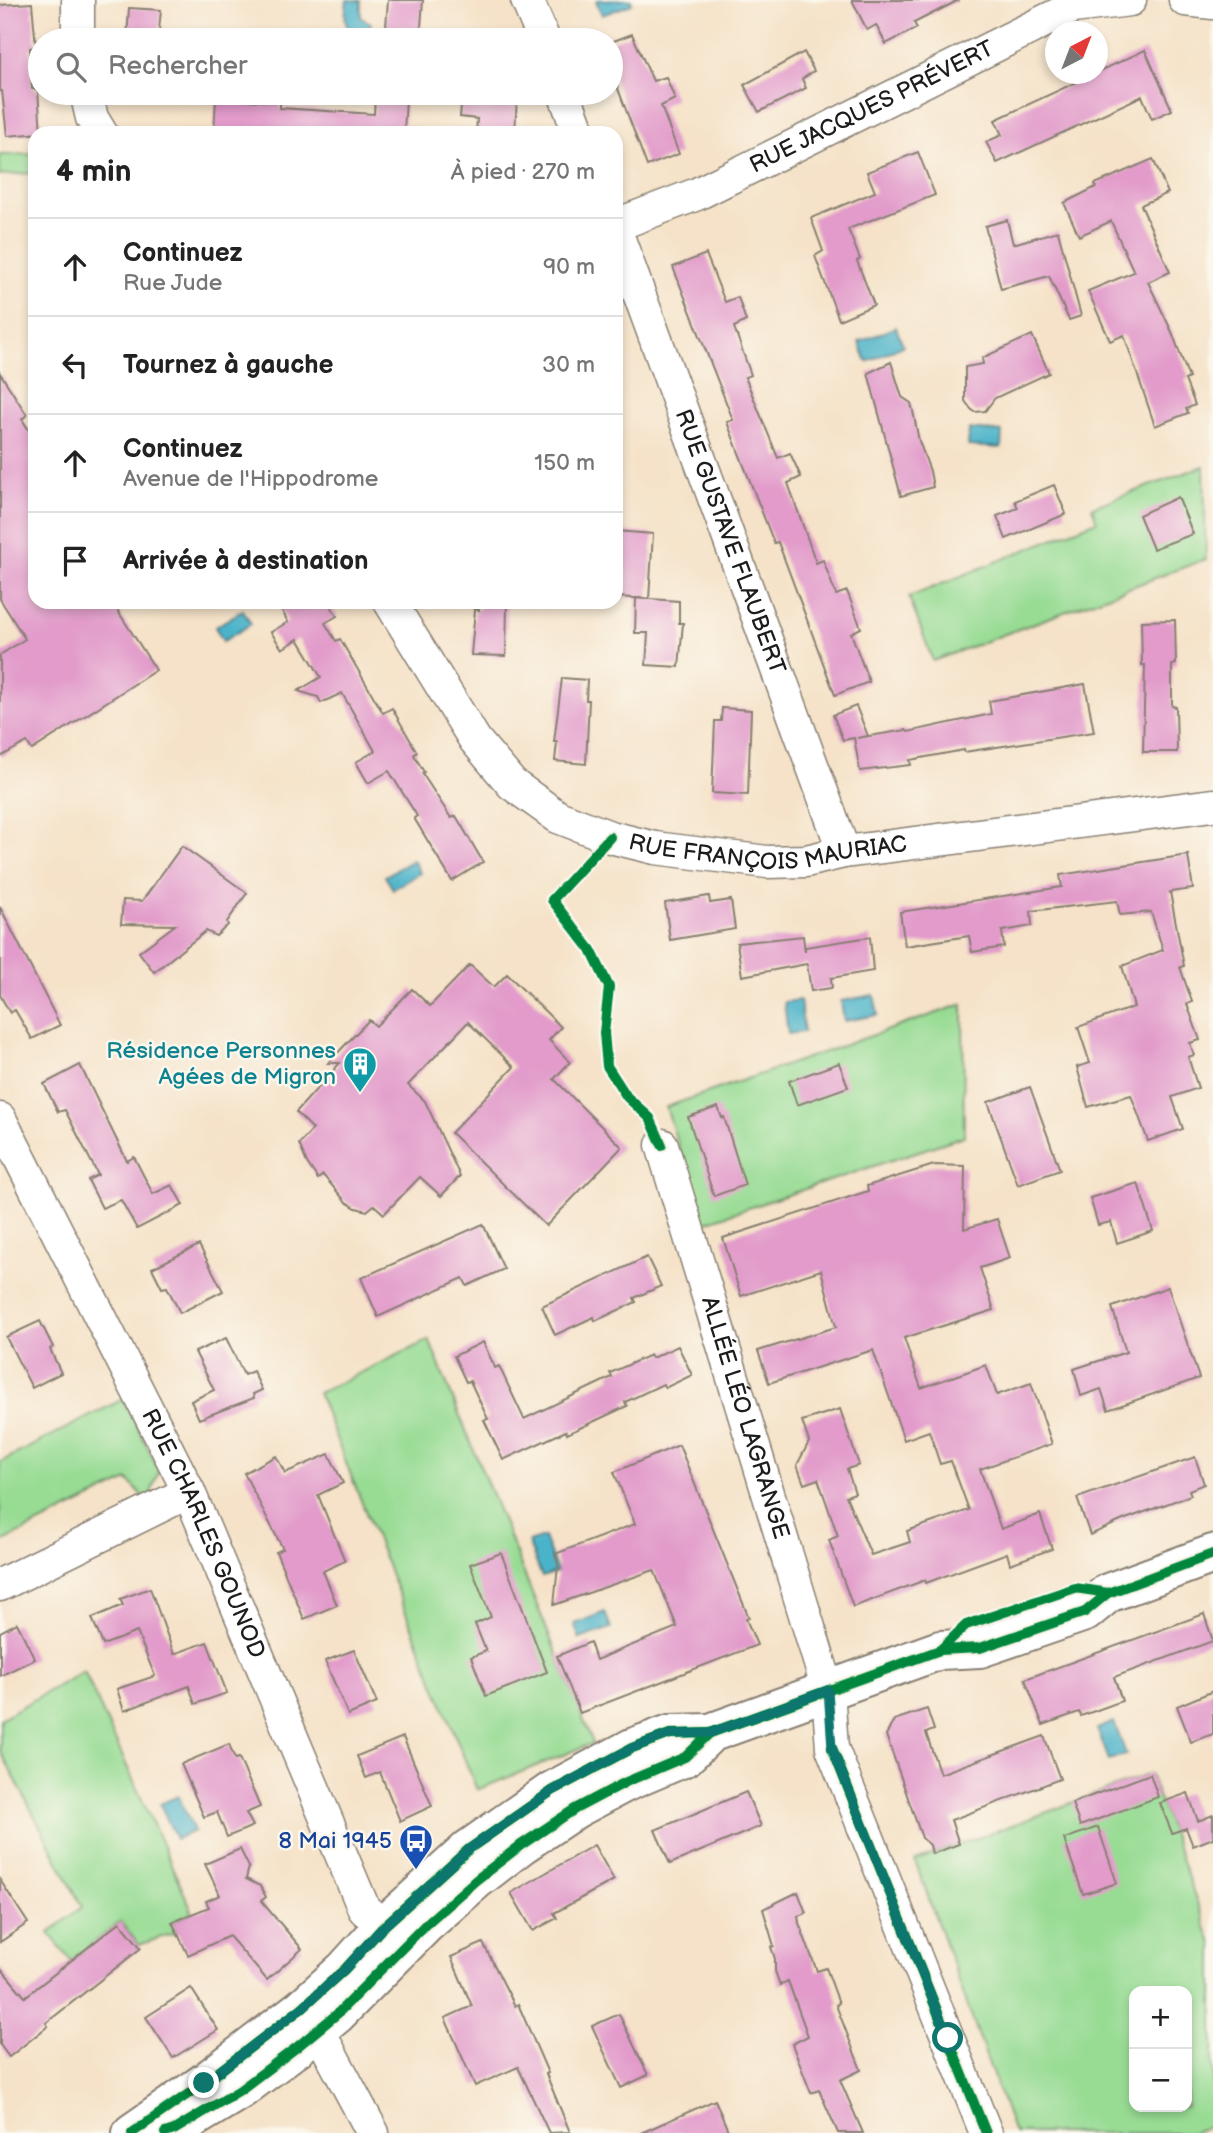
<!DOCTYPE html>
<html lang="fr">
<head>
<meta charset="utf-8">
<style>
	body { margin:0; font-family:"Balsamiq Sans",sans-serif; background:#f2f2f2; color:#222 }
	.controls { position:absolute; right:21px; bottom:21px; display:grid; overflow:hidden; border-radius:14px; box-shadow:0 4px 10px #0003 }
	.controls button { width:63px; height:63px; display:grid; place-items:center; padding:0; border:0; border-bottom:2px solid #e0e0e0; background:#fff; color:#222; font:35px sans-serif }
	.compass { position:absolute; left:1045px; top:21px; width:63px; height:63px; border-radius:50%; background:#fff; box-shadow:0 4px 10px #0003; rotate:42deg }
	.stop { position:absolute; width:21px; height:21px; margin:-16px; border:5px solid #0f766e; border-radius:50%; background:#fff }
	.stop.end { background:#0f766e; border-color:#fff; box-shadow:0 2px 7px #0008 }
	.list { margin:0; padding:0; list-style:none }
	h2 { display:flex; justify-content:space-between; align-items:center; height:91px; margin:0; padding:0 28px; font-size:30px }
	h2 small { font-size:23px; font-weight:400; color:#767676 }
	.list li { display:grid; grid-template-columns:46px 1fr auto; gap:21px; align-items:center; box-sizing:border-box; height:98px; padding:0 28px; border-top:2px solid #e0e0e0 }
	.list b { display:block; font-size:26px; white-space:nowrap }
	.list p { margin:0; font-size:23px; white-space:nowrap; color:#767676 }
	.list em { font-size:23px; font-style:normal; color:#767676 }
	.icon { flex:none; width:38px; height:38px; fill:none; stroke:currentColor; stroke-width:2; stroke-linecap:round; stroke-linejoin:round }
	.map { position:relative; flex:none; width:1213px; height:2133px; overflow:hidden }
	.search { position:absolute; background:#fff; box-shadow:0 4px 10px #0003; left:28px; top:28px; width:595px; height:77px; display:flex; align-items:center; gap:18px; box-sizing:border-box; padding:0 24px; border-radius:38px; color:#767676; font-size:26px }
	.panel { position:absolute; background:#fff; box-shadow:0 4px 10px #0003; left:28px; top:126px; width:595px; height:483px; border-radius:21px }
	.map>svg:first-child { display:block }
	.green { fill:#98dc94; stroke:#5a7c58; stroke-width:2; fill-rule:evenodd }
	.water { fill:#4bb3c9; stroke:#346872; stroke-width:2 }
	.building { fill:#e29bcb }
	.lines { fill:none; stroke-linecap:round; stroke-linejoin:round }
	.minor-casing { stroke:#887f72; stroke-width:35 }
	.tertiary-casing { stroke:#887f72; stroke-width:42 }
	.minor { stroke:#fff; stroke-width:32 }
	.tertiary { stroke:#fff; stroke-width:38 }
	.cycleway-casing { stroke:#fbf7ec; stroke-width:15 }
	.cycleway { stroke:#00873e; stroke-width:10 }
	.route { stroke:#0f766e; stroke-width:9 }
	.labels { text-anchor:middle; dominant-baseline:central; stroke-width:5; stroke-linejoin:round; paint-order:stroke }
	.street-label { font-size:23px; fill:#1c1c1c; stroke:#fbf7ec }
	.culture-label { font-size:23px; fill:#0d838f; stroke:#fbf7ec; text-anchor:end }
	.transit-label { font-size:23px; fill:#164399; stroke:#fbf7ec; text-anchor:end }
</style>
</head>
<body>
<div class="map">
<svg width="1213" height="2133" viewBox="0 0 1213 2133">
	<rect width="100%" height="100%" fill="#fbf7ec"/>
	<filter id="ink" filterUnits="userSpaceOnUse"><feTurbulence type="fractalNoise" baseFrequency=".0143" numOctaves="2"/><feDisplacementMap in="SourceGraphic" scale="14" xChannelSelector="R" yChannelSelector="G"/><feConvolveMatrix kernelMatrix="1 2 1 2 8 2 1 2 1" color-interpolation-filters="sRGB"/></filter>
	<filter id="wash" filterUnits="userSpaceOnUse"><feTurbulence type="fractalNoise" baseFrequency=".00686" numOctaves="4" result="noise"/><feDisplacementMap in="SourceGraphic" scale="28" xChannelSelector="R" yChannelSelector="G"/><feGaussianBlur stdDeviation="1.57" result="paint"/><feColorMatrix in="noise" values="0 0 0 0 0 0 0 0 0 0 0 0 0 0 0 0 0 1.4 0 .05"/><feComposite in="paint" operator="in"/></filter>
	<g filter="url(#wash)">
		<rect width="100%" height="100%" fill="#f5e2c8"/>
		<!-- green -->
		<g class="green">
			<path d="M35 154V173L0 175V155Z"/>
			<path d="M1204 466 1206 559 933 661 909 597 1097 521 1092 507Z"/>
			<path d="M963 1004 964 1136 703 1223 666 1107Z"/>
			<path d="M429 1340 593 1743 477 1790 318 1393Z"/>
			<path d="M123 1399 159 1470 150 1496 145 1499 128 1480 0 1543V1462Z"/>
			<path d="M84 1671 193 1913 172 1922 177 1932 139 1945 120 1922 71 1961 49 1933 82 1907 0 1750V1719Z"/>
			<path d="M1150 1774 1213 1946V2125L1191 2133H1014L915 1861ZM1134 1991H1187V2107H1134Z"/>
		</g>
		<!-- water -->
		<g class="water">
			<path d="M347 0 361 1V18L371 23 370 37C345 32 343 27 347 0Z"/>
			<path d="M599 0H631L632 4 602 15 596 1Z"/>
			<path d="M896 327 903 346 867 362 859 342Z"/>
			<path d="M969 429 1002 432 1001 448 968 446Z"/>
			<path d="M243 610 251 624 223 641 215 627Z"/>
			<path d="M413 860 420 873 393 889 385 876Z"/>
			<path d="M874 995 878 1015 844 1021 841 1001Z"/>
			<path d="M800 1000 804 1032 788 1034 784 1002Z"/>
			<path d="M544 1537 557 1572 542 1577 528 1542Z"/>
			<path d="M605 1612 611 1628 580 1639 574 1624Z"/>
			<path d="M1114 1722 1126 1754 1109 1760 1097 1729Z"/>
			<path d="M178 1796 194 1831 176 1839 160 1804Z"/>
		</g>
		<g id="blocks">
			<!-- building -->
			<g class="building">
				<path d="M388 0H423L420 40H385Z"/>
				<path d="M852 0H959L914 23 917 28 886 44 876 25 867 30Z"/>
				<path d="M32 3 36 47 30 48 32 89 38 90 41 133 7 136 2 91H0V5Z"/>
				<path d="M129 8 161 10 158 40H127Z"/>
				<path d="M632 34 653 81 666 77 675 99 661 106 679 154 647 166 611 70V42Z"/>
				<path d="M1145 50 1172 110 1152 119 1142 96 997 163 986 142 1002 135 995 120Z"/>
				<path d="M804 52 814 71 802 79 806 88 759 112 744 85Z"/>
				<path d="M462 93 517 96 515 133H476L477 119 460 117Z"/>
				<path d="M216 98 280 102V108L374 114 375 98 406 99 404 133H214Z"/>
				<path d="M918 152 935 195 848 229 860 259 857 261 874 305 839 320 815 256 823 251 811 218 875 192 867 172Z"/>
				<path d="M1153 159 1168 193 1141 205 1170 272 1148 282 1172 332 1189 378 1185 380 1195 405 1186 409 1188 413 1155 426 1124 335 1110 341 1088 291 1134 272 1111 221 1079 236 1064 203 1096 187 1095 184Z"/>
				<path d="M1007 220 1013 244 1058 231 1081 316 1069 320 1049 276 1001 289 985 226Z"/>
				<path d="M706 254 725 302 738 297 746 321 734 327 751 375 745 377 778 458 790 453 796 466 801 477 788 483 816 563 823 560 836 595 847 591 861 628 851 633 869 682 835 695 778 542 774 543 727 422 733 420 673 267Z"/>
				<path d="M1032 335 1049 373 995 398 985 411 975 412 971 409 965 401V367L983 364 982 358Z"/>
				<path d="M891 362 902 397 911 403 913 411 919 441 930 471 933 487 901 496 868 373Z"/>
				<path d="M0 373 27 415 22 419 35 440V602H112L156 670 32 750 27 742 0 757V655L25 639 0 599Z"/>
				<path d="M1054 485 1066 514 1006 539 997 516 1018 508 1015 501Z"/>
				<path d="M1178 497 1193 534 1153 549 1139 515Z"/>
				<path d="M616 531 653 534 649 599 616 597Z"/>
				<path d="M636 598 679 601V623H683L679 667 646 665 648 633H635Z"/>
				<path d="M277 602H312L315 606 321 602H328L337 616 325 623 336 641 340 639 383 713 392 708 417 752 414 755 424 772 422 773 451 818 456 816 483 862 452 881 414 818 417 816 389 771 368 783 356 762 375 751 342 693 321 703 318 697 298 691 321 677 298 639 282 649 271 632 288 622Z"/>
				<path d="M479 602H507L506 656 471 655 475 609 479 610Z"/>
				<path d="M1175 620 1176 664 1172 665V706L1176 707 1177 752H1143L1145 665H1142L1141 621Z"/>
				<path d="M562 678 587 680 586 700H589L586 764 555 761 557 742H554Z"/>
				<path d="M1085 684 1094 732 964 752V750L910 760 911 765 860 771 854 738 843 740 833 715 856 706 868 736 857 738 906 730 908 732 991 714 989 701Z"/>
				<path d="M722 708 751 710 748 795 712 793 715 721H721Z"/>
				<path d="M182 846 247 893 227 922 228 925 216 936 206 931 154 972 139 952 175 925 121 924 123 900 142 901Z"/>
				<path d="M1188 855 1193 889 1170 892 1184 966 1180 967 1192 1002 1187 1004 1200 1040 1190 1043 1194 1055 1188 1057 1198 1088 1172 1097 1183 1129 1148 1141 1131 1095 1088 1107 1077 1067 1090 1063 1078 1027 1134 1007 1122 966 1163 950 1151 912 1120 915 1117 901 1031 911 1032 926 1002 931 1004 947 972 952 969 936 905 946 900 912 1062 887 1060 875Z"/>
				<path d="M709 896 710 903 731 900 735 929 670 940 665 903Z"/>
				<path d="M0 907 60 1025 32 1039 15 1010 10 1013 0 995Z"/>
				<path d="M803 936 805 952V947L870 937 873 971 831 978 832 988 811 991 807 964 742 976 737 943Z"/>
				<path d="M470 965 494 987 507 974 561 1027 549 1040 570 1062 554 1079 622 1147 546 1226 451 1133 514 1067 468 1022 408 1085 425 1101 460 1176 441 1196 420 1177 384 1214 374 1205 367 1211 356 1208 346 1202 323 1175 318 1179 307 1163 299 1144 313 1129 296 1112 340 1063H328L369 1020 376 1026 412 989 430 1006Z"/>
				<path d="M839 1063 848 1087 797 1105 789 1081Z"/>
				<path d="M80 1065 127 1161 134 1157 153 1194 172 1185 183 1205 137 1229 121 1200 102 1208 88 1180 98 1175 65 1110 58 1112 44 1084Z"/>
				<path d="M1030 1087 1060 1170 1018 1185 988 1102Z"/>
				<path d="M718 1107 722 1118 724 1117 745 1185 714 1196 688 1117Z"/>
				<path d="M934 1165 965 1166 964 1229 997 1219 1010 1258 980 1268 994 1310 904 1338 921 1388 986 1365 997 1395 1031 1383 1052 1444 980 1469 1001 1529 1040 1514 1052 1549 1010 1564 1007 1553 926 1583 925 1580 853 1607 829 1540 838 1536 818 1479 804 1484 797 1465 809 1442 802 1421 840 1409 859 1465 847 1469 855 1493 846 1496 871 1555 910 1542 907 1531 969 1510 951 1461 940 1464 929 1431 904 1440 873 1350 769 1383 758 1351 836 1327 821 1270 741 1296 723 1238 868 1191 867 1186Z"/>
				<path d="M1138 1183 1153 1231 1117 1243 1111 1222 1098 1225 1090 1198Z"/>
				<path d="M483 1224 504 1269 467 1286 463 1278 378 1317 361 1278Z"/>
				<path d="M199 1245 223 1291 180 1313 167 1287 162 1288 152 1268Z"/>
				<path d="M647 1257 661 1286 634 1298 636 1302 595 1321 594 1317 555 1335 542 1306Z"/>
				<path d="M1168 1287 1199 1378 1108 1410 1101 1389 1081 1396 1074 1369 1126 1352 1112 1307Z"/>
				<path d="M40 1321 53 1347 50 1349 61 1373 32 1388 6 1337Z"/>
				<path d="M226 1338 244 1375 253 1371 262 1390 253 1394 254 1398 199 1419 191 1401 214 1390 195 1352Z"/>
				<path d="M483 1342 495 1368 499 1366 524 1419 612 1377 610 1373 650 1355 652 1358 678 1346 692 1375 665 1388 663 1384 625 1402 627 1406 567 1434 566 1431 503 1460 484 1420 488 1419 470 1381 466 1382 454 1356Z"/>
				<path d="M679 1445 749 1618 746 1619 757 1645 580 1713 557 1656 590 1642 596 1660 677 1627 654 1570 554 1605 558 1565 555 1554 635 1524 614 1472Z"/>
				<path d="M329 1454 343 1483 318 1495 345 1561 323 1571 337 1605 304 1619 276 1552 283 1549 244 1473 276 1456 285 1473Z"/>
				<path d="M1195 1457 1204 1484 1189 1490 1191 1495 1123 1520 1090 1535 1077 1498Z"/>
				<path d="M501 1553 547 1672 486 1696 471 1657 486 1651 475 1624 491 1617 470 1564Z"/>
				<path d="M150 1588 174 1654 207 1642 227 1693 195 1704 189 1686 124 1711 117 1689 155 1676 137 1632 103 1645 92 1618 123 1605 120 1599Z"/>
				<path d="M1204 1614 1213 1641 1114 1677 1122 1701 1081 1716 1079 1712 1043 1725 1025 1679Z"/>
				<path d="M17 1623 35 1659 0 1676V1632Z"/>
				<path d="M354 1650 377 1703 348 1715 325 1661Z"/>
				<path d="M1213 1691V1734L1191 1742 1177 1706Z"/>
				<path d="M927 1709 934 1730 926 1733 940 1774 1044 1736 1060 1779 951 1820 959 1844 932 1854 930 1845 922 1838 886 1735 894 1720Z"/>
				<path d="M403 1737 432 1806 400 1821 380 1772 366 1778 357 1756Z"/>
				<path d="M229 1744 235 1759 239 1758 260 1807 246 1813 253 1826 227 1837 217 1812 204 1817 181 1764Z"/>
				<path d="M1150 1774 1158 1797 1080 1826 1072 1803Z"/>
				<path d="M746 1792 761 1826 670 1864 655 1830Z"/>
				<path d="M1188 1793 1198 1821 1213 1815V1838L1193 1846 1186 1828 1172 1833 1160 1803Z"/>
				<path d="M1098 1827 1117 1883 1083 1894 1064 1839Z"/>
				<path d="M594 1845 614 1880 554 1913 557 1918 533 1931 511 1893Z"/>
				<path d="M240 1849 249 1867 246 1879 260 1886 266 1897 261 1901 302 1949 267 1980 229 1936 188 1955 172 1922 209 1907 206 1901 220 1895 205 1864Z"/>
				<path d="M0 1880 28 1923 0 1942Z"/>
				<path d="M798 1892 806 1913 798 1916 799 1923 817 1971 826 1968 839 2003 836 2005 861 2070 840 2080 863 2133H838L819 2090 811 2093 792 2044 808 2036 788 1981 780 1985 775 1971V1959L771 1947 774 1946 763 1909Z"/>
				<path d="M120 1922 141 1948 46 2023 48 2026 9 2057 0 2045V1967L25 1997Z"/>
				<path d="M483 1943 515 2006 518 2004 548 2073 546 2074 570 2132 549 2133 518 2067 475 2086 445 2018 472 2006 451 1957Z"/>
				<path d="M191 1988 218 2030 173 2058 146 2017Z"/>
				<path d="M619 2014 648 2075 621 2088 592 2026Z"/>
				<path d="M715 2100 729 2133H641Z"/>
			</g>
		</g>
	</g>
	<g filter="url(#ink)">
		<use href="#blocks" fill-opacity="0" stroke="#887f72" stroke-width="2"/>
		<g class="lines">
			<!-- minor casing -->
			<g class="minor-casing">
				<g id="minor">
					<path d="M78 0V40"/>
					<path d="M527 0 544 40"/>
					<path d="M1185 0 1213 3"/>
					<path d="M86 93 92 118 101 133"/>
					<path d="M564 93 579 133"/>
					<path id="s1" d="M616 225 697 194 1073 7 1130 0"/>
					<path id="s2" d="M616 231 844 852"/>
					<path id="s3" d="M390 602 475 740 512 784 558 817 610 837 655 848 767 862 806 861 844 852 1213 805"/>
					<path id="s4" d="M0 1119 189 1492 364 1909 401 1942"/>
					<path id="s5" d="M662 1145 828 1690 832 1748 986 2133"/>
					<path d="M0 1585 189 1492"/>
					<path d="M305 2012 318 2030 373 2133"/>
				</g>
			</g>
			<!-- tertiary casing -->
			<g class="tertiary-casing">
				<g id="tertiary">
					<path d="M132 2133 204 2083 302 2008 345 1969 383 1927 469 1849 552 1791 632 1748 670 1734 710 1733"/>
					<path d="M165 2133 174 2130 240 2090 297 2047 337 2014 426 1924 476 1880 521 1845 575 1809 626 1782 685 1757 710 1733 940 1650 980 1648 1085 1612 1108 1593 1213 1554"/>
				</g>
			</g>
			<!-- minor -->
			<use href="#minor" class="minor"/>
			<!-- tertiary -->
			<use href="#tertiary" class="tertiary"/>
			<!-- cycleway casing -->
			<g class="cycleway-casing">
				<g id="cycleway">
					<path d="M610 837 552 900 591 950 609 987 604 1033 607 1066 627 1097 650 1118 662 1145"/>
					<path d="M940 1650 966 1625 1075 1588 1108 1593"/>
					<path d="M832 1748 986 2133"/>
					<path d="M132 2133 204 2083 302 2008 345 1969 383 1927 469 1849 552 1791 632 1748 670 1734 710 1733"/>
					<path d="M165 2133 174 2130 240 2090 297 2047 337 2014 426 1924 476 1880 521 1845 575 1809 626 1782 685 1757 710 1733 940 1650 980 1648 1085 1612 1108 1593 1213 1554"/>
				</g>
			</g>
			<!-- cycleway -->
			<use href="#cycleway" class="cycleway"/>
		</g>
	</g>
	<g class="lines" filter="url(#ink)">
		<!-- route -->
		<path class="route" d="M204 2083 302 2008 345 1969 383 1927 469 1849 552 1791 632 1748 670 1734 710 1733 828 1690 832 1748 948 2038"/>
	</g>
	<!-- icons -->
	<defs>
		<g id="building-pin" transform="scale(1.75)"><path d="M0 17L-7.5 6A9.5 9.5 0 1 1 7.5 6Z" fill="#0f9aa8" stroke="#fbf7ec"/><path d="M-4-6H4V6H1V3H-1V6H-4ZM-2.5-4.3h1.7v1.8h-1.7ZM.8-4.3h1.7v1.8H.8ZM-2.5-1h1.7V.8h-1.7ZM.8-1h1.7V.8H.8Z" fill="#fff"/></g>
		<g id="bus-pin" transform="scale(1.75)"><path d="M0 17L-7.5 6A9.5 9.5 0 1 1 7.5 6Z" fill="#1a4fb4" stroke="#fbf7ec"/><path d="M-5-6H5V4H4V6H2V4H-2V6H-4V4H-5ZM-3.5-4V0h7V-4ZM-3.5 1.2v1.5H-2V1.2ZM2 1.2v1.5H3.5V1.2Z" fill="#fff"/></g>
	</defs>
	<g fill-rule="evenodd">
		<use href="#building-pin" x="360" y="1064"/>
		<use href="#bus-pin" x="416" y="1841"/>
	</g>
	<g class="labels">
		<!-- street labels -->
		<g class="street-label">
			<text stroke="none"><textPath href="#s1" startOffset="282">RUE JACQUES PRÉVERT</textPath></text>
			<text stroke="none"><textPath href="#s2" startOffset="331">RUE GUSTAVE FLAUBERT</textPath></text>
			<text stroke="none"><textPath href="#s3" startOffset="492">RUE FRANÇOIS MAURIAC</textPath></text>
			<text stroke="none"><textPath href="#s5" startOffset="285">ALLÉE LÉO LAGRANGE</textPath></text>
			<text stroke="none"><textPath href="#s4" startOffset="462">RUE CHARLES GOUNOD</textPath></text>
		</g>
		<!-- culture labels -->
		<g class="culture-label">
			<text x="336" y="1051">Résidence Personnes<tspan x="336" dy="26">Agées de Migron</tspan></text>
		</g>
		<!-- transit labels -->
		<g class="transit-label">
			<text x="392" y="1841">8 Mai 1945</text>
		</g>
	</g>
</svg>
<div class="controls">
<button>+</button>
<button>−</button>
</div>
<svg class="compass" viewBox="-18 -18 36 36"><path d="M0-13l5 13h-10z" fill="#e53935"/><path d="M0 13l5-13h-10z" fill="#767676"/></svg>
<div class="stop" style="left:948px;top:2038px"></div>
<div class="stop end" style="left:204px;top:2083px"></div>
<div class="search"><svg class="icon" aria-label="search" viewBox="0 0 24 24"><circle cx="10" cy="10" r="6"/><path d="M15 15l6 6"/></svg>Rechercher</div>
<section class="panel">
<h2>4 min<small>À pied · 270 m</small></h2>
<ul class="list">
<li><svg class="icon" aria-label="ahead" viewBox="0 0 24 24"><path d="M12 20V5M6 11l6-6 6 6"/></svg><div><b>Continuez</b><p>Rue Jude</p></div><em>90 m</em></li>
<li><svg class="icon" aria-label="left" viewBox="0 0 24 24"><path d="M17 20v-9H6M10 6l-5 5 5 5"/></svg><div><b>Tournez à gauche</b></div><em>30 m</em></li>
<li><svg class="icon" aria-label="ahead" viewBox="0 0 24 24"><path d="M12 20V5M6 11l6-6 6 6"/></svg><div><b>Continuez</b><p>Avenue de l'Hippodrome</p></div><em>150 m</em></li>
<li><svg class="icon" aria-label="arrive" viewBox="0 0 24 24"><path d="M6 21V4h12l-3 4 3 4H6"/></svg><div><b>Arrivée à destination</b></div></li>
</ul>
</section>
</div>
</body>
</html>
